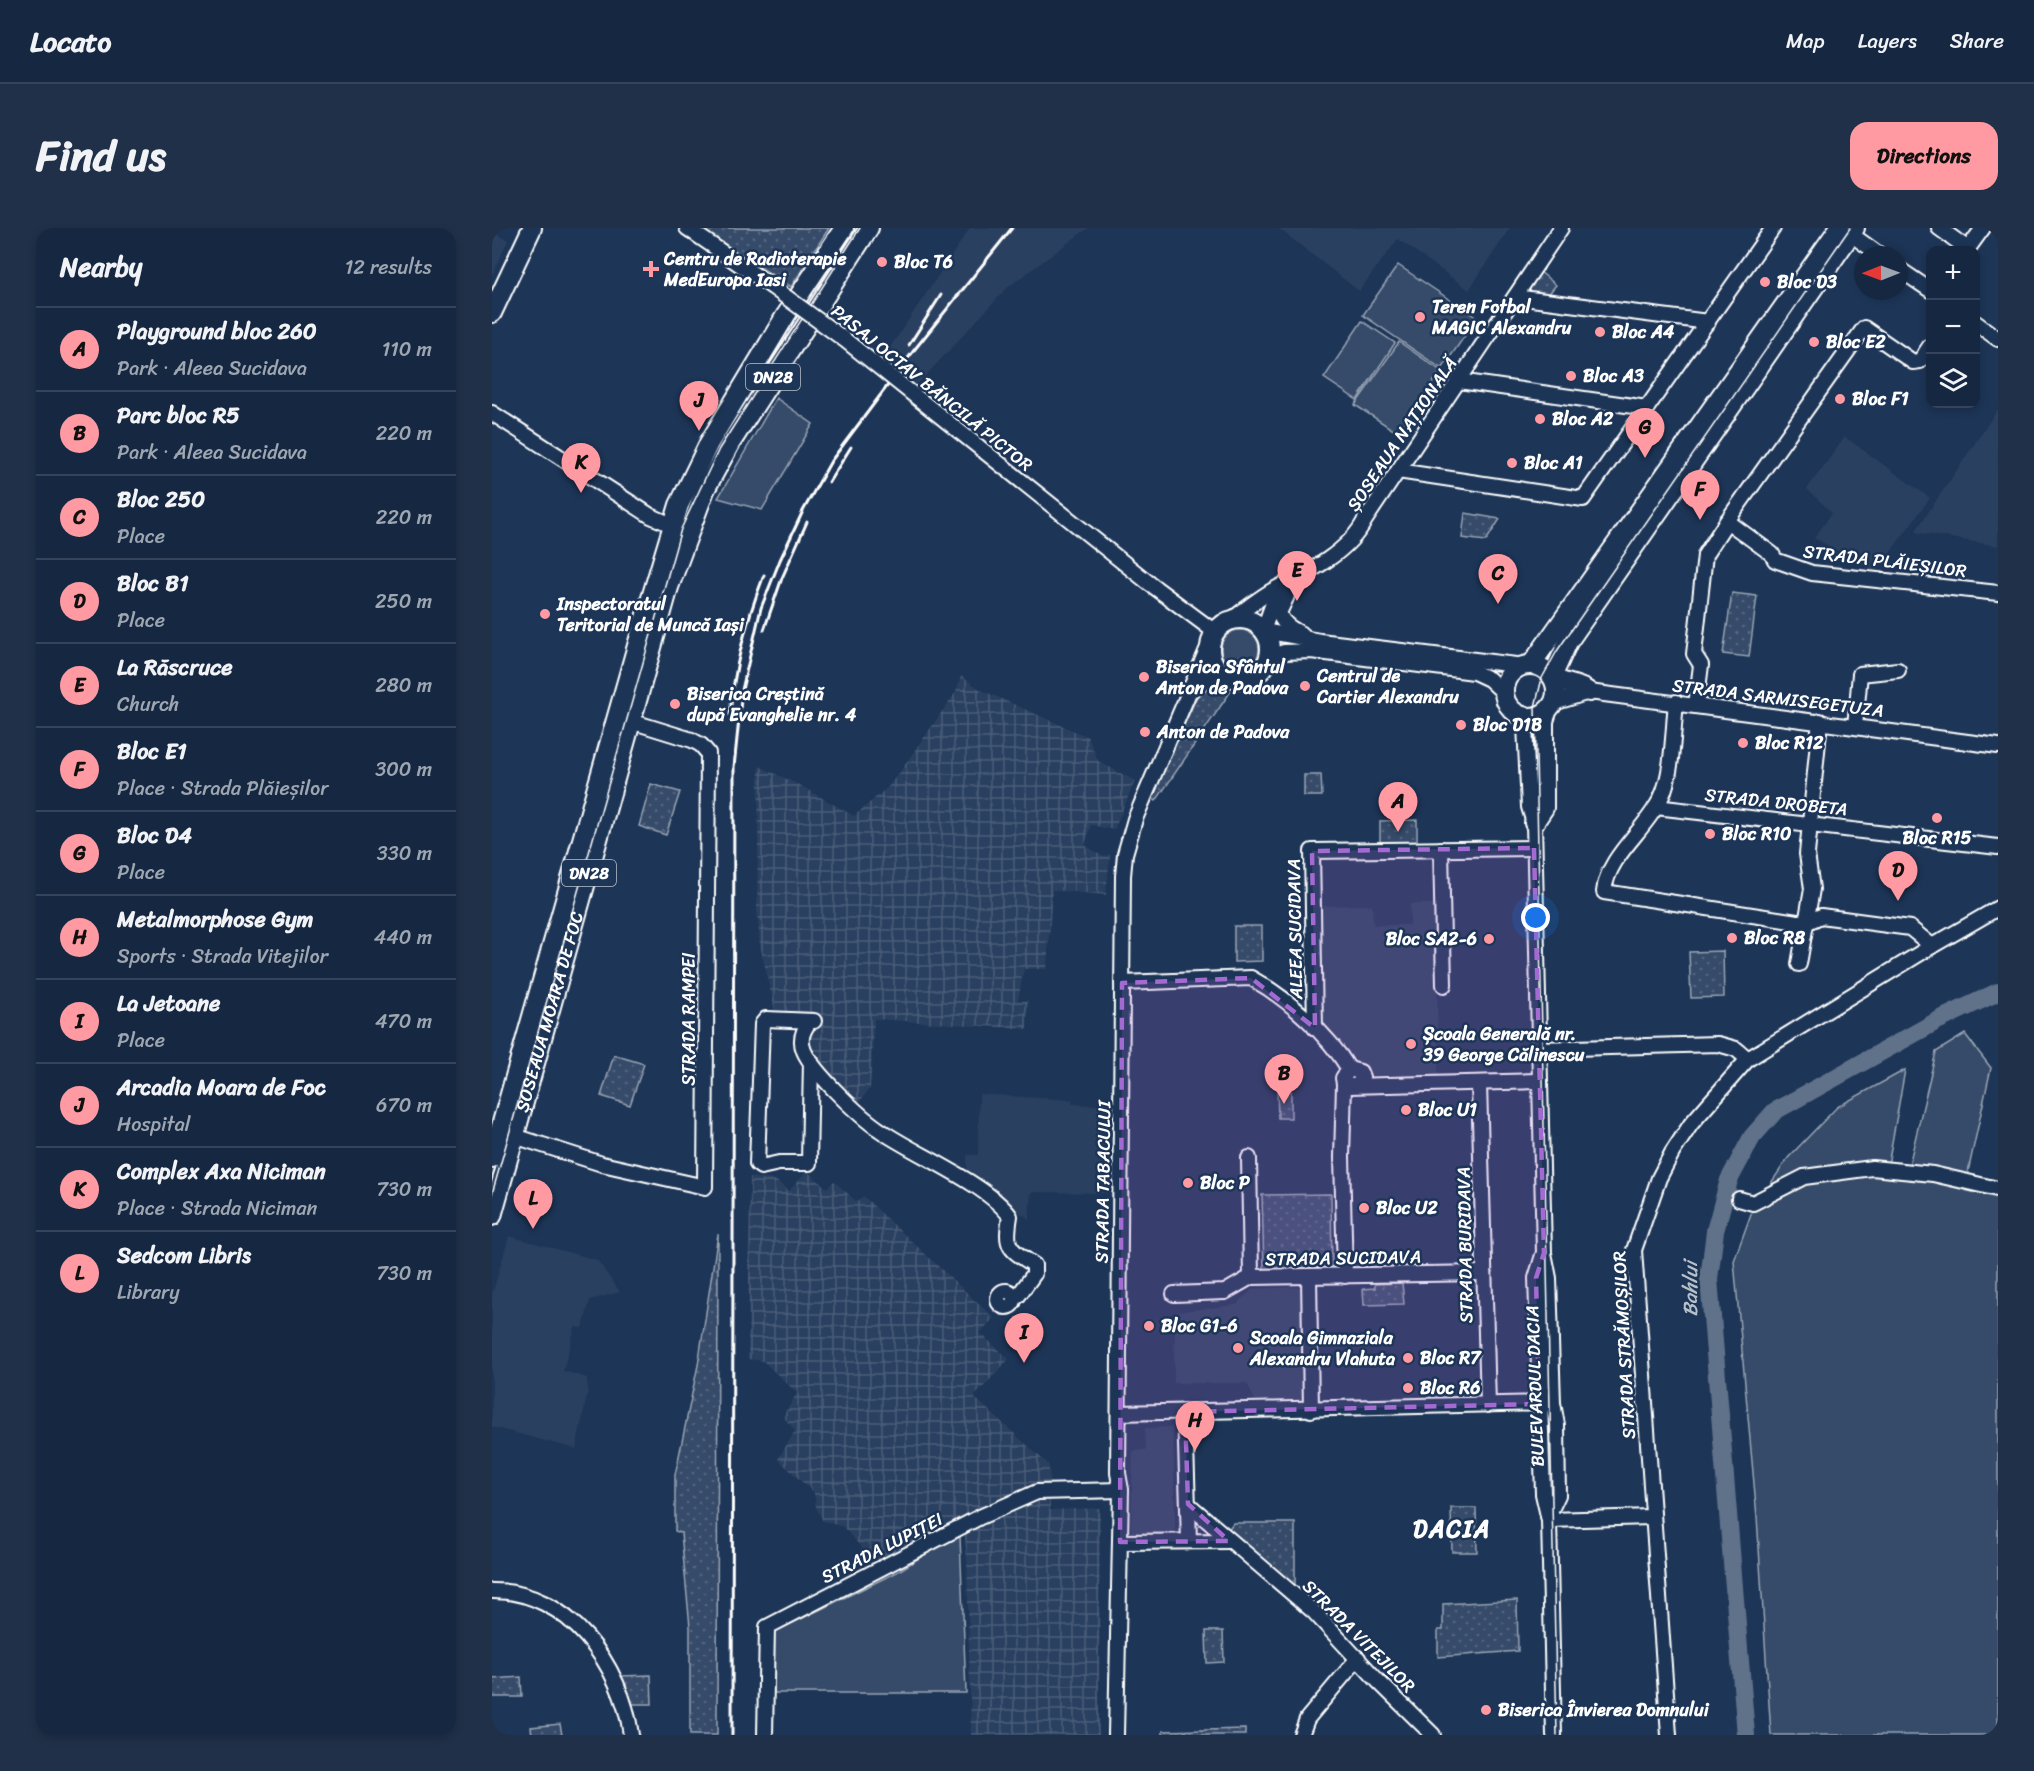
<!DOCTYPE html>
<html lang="en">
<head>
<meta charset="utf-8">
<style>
	body { margin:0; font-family:Sriracha,sans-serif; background:#1f3048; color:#f1f3f6 }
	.controls { position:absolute; right:18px; top:18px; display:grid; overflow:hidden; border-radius:12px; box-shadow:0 3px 9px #0003 }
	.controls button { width:54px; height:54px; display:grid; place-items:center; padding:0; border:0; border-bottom:2px solid #35445a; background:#162841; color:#f1f3f6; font:30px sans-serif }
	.compass { position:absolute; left:1362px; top:18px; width:54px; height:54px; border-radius:50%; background:#162841; box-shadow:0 3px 9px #0003; rotate:269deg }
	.you { position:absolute; left:1044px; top:690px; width:21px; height:21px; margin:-15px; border:4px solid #fff; border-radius:50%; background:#1a73e8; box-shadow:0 0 0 9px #1a73e833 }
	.badge { display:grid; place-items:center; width:39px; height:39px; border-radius:50%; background:#ff9aa2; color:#111; font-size:20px; font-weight:700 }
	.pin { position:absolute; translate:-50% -50px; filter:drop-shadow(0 2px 3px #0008) }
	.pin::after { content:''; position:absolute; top:32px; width:21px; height:18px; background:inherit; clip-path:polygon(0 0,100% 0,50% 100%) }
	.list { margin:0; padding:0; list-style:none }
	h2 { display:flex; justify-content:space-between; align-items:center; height:78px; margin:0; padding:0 24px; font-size:26px }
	h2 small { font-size:20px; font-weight:400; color:#9ea6b1 }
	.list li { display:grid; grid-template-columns:39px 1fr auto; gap:18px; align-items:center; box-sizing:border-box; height:84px; padding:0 24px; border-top:2px solid #35445a }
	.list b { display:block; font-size:22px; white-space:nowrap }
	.list p { margin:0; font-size:20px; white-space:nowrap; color:#9ea6b1 }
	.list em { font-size:20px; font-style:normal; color:#9ea6b1 }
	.icon { flex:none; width:33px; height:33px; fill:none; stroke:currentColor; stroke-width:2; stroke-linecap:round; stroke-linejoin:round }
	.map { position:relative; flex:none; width:1506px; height:1507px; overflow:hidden; border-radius:18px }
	header { display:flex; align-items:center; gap:36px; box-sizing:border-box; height:84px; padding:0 30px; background:#162841; border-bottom:2px solid #35445a }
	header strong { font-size:28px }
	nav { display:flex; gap:33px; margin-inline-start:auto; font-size:21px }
	.intro { display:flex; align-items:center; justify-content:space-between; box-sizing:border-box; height:144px; padding:0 36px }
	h1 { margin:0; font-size:42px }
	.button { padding:15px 27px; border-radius:18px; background:#ff9aa2; color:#111; font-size:21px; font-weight:700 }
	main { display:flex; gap:36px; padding:0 36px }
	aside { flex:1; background:#162841; border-radius:18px; box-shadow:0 3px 9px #0003 }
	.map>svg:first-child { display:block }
	.built { fill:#2a4161 }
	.industrial { fill:url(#industrial-grid) }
	.green { fill:#364b69; stroke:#9aa5b4; stroke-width:1.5 }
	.park { fill:url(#park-dots); stroke:#9aa5b4; stroke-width:1.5 }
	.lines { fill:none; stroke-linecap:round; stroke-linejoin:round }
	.river { stroke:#617289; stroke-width:18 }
	.minor-casing { stroke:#fff; stroke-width:18 }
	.major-casing { stroke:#fff; stroke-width:22 }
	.minor { stroke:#1d3557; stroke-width:14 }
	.major { stroke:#1d3557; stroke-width:18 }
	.tram { stroke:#fff; stroke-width:1.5 }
	.rail { stroke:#fff; stroke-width:3 }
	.minor-bridge-casing { stroke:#fff; stroke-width:18; stroke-linecap:butt }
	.minor-bridge { stroke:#1d3557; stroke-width:14 }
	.marked { fill:#a36bd2; fill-opacity:0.2; stroke:#a36bd2; stroke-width:4.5; stroke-dasharray:12 8; stroke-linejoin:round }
	.poi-dot { fill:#ff9aa2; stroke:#1d3557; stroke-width:2 }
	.labels { text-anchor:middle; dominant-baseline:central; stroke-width:5; stroke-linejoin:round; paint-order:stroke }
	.shield { fill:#1d3557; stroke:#bbc2cd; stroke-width:1.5 }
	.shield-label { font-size:16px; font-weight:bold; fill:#fff }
	.poi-label { font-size:18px; font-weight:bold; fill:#fff; stroke:#1d3557; text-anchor:start }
	.street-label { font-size:18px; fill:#fff; stroke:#1d3557 }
	.water-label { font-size:20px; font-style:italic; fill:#b8c0ca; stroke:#1d3557 }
	.district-label { font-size:24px; font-weight:bold; letter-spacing:1.5px; fill:#fff; stroke:#1d3557 }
</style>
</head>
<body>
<header>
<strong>Locato</strong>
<nav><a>Map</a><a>Layers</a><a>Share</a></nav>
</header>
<div class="intro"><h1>Find us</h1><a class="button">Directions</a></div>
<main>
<aside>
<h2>Nearby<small>12 results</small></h2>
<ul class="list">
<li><span class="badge">A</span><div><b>Playground bloc 260</b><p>Park · Aleea Sucidava</p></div><em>110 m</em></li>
<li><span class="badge">B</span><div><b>Parc bloc R5</b><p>Park · Aleea Sucidava</p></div><em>220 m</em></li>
<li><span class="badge">C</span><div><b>Bloc 250</b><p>Place</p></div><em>220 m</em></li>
<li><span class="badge">D</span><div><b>Bloc B1</b><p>Place</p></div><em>250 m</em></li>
<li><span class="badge">E</span><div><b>La Răscruce</b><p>Church</p></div><em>280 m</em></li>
<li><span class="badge">F</span><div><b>Bloc E1</b><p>Place · Strada Plăieșilor</p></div><em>300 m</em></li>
<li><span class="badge">G</span><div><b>Bloc D4</b><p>Place</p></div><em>330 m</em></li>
<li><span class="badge">H</span><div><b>Metalmorphose Gym</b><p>Sports · Strada Vitejilor</p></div><em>440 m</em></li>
<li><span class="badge">I</span><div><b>La Jetoane</b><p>Place</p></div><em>470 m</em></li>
<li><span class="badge">J</span><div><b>Arcadia Moara de Foc</b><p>Hospital</p></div><em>670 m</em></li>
<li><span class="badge">K</span><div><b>Complex Axa Niciman</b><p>Place · Strada Niciman</p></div><em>730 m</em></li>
<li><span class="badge">L</span><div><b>Sedcom Libris</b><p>Library</p></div><em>730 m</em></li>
</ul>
</aside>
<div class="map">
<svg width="1506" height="1507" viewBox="0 0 1506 1507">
	<defs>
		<pattern id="industrial-grid" width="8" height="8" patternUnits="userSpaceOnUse" patternTransform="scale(1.5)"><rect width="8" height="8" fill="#2a4161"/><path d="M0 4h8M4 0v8" fill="none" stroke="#4a5e79"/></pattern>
		<pattern id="park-dots" width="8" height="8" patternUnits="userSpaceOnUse" patternTransform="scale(1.5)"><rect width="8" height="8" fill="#364b69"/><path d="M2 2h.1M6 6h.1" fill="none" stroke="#546680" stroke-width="1.8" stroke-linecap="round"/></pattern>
	</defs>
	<rect width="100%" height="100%" fill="#1d3557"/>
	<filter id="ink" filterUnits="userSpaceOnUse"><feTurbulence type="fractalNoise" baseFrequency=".0167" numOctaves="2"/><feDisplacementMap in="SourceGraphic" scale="12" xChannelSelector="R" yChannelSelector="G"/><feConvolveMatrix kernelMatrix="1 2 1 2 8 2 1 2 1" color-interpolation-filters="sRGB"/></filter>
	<g filter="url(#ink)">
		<!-- built -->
		<g class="built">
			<path d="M478 0H596L515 60 425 157 391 130Z"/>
			<path d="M786 0H1018L977 62 906 11 867 63Z"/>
			<path d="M0 4 16 12 0 48Z"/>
			<path d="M1506 181V318L1423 304Z"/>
			<path d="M1353 209 1438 270 1384 344 1322 310 1340 285 1315 261Z"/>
			<path d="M918 676H944L946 848 880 847 828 798 825 678 880 677 881 697H918Z"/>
			<path d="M487 866 581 872 580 876 617 878 615 965 539 964 537 991 475 947V927H486Z"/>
			<path d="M17 1008 105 1032 128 1064 98 1072 91 1100 83 1099 71 1143 95 1150 96 1163 84 1221 0 1199V1067Z"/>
			<path d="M810 1059 811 1172H763L755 1155H682L683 1084 745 1077 761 1061Z"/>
			<path d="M681 1199 683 1308 639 1307 641 1223 654 1222 653 1200Z"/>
		</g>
		<!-- industrial -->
		<g class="industrial">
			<path d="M469 448 489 462 596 509 606 533 643 553 622 602 599 597 593 617 610 628 618 627 614 667 560 662 555 741H532L526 772 536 773 535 801 382 791 378 860 366 876 319 826 316 809 318 802 284 787 268 717 265 682 267 538 309 558 362 588 396 559 409 542 464 464Z"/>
			<path d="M315 943 335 960 342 953 365 974 371 968 502 1090 488 1105 517 1131 482 1169 557 1237 558 1282 608 1280 607 1507H479L475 1330 471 1290 384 1335 351 1299 331 1293 324 1279 322 1265 286 1231 303 1203 291 1188 305 1165 271 1133 256 1131 258 949 283 952 297 963Z"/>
		</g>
		<!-- green -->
		<g class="green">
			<path d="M906 37 985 90 950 141 871 87Z"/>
			<path d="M870 93 903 115 865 172 832 150Z"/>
			<path d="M907 114 949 143 906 205 863 177Z"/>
			<path d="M284 170 321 196 270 282 226 270Z"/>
			<circle cx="748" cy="421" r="19"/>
			<path d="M1473 806 1499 840 1472 962 1506 970V1507H1279L1265 1289 1242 1033 1260 983 1296 930 1345 879 1413 842 1394 948 1414 950 1444 824Z"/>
			<path d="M468 1309 474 1465H282V1404L405 1344 454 1313Z"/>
		</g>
		<!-- park -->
		<g class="park">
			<path d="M208 0H337L299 59Z"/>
			<path d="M1046 42 1064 57 1054 69 1034 67 1033 59Z"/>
			<path d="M973 285 1008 291 994 313 970 310Z"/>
			<path d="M1240 365 1265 368 1257 429 1231 426Z"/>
			<path d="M722 452 739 463 664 573 659 569 709 460Z"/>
			<path d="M812 547H829L830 568H812Z"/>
			<path d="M159 556 188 564 174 607 147 598Z"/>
			<path d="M925 592V616L888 617V593Z"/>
			<path d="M742 698H770V733L742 734Z"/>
			<path d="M1231 723 1232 769 1199 770 1197 724Z"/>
			<path d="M122 827 152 836 138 877 109 868Z"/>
			<path d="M785 862H799V890H786Z"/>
			<path d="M839 966 840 1041 772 1042 770 967Z"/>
			<path d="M226 1006 225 1507H198V1399L189 1305 183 1303V1247L206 1137Z"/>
			<path d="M910 1055 912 1076 872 1077 871 1061 883 1060V1056Z"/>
			<path d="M959 1280H984L985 1324H960Z"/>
			<path d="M741 1295H803V1369L736 1302Z"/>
			<path d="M1025 1372 1026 1423 946 1429V1402H951V1376Z"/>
			<path d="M714 1403H731L732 1434 715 1435Z"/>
			<path d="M159 1447 160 1476H140L129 1448Z"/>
			<path d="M29 1449 30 1469H0V1451Z"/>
			<path d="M68 1496 70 1507H40L39 1499Z"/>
			<path d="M753 1501V1507H671V1503Z"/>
		</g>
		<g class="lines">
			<!-- river -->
			<path class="river" d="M1254 1507 1217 1051 1223 1003 1237 952 1260 909 1283 883 1447 792 1506 764"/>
			<!-- minor casing -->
			<g class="minor-casing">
				<g id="minor">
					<path d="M195 0 279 58"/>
					<path d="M1447 0 1476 21"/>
					<path d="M1353 2 1388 27"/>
					<path d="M1475 22 1491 0"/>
					<path d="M1407 41 1438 62"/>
					<path d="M1023 69 1216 94"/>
					<path d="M1484 95 1506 111"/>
					<path d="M967 153 1155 180"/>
					<path d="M0 185 159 288 189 301"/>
					<path d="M906 243 1091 271 1281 0"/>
					<path d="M1235 293 1372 100 1421 134 1428 133 1438 118"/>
					<path d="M657 355 723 404"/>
					<path d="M796 359 781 375 771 403 828 413 1032 438"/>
					<path d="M795 368 787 385C791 397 800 401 811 407"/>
					<path d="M739 392C754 381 769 368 785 360 817 344 857 324 873 292L1069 0"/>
					<path d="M776 431 792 424 819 423 982 444 997 451 1012 465"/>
					<path d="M1184 474C1181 502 1181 546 1169 570 1154 602 1115 628 1112 664L1305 694H1316L1329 688 1418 700 1440 718"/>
					<path d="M1062 475 1097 464 1506 518"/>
					<path d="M1204 477 1209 437 1202 426 1213 327 1235 293 1280 326 1283 332 1320 345 1506 365"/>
					<path d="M1027 487 1033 498 1037 579 1042 595 1052 1025 1057 1050 1061 1175 1065 1197 1066 1267 1056 1288"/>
					<path d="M1363 498 1368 446 1406 442"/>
					<path d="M1164 579 1506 619"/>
					<path d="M949 621 952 757"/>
					<path d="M1307 736 1320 661 1315 626 1328 493"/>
					<path d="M630 755 759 750C795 770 835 805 857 841L868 844 870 849 867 856"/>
					<path d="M318 793C311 802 307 811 312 823 321 844 368 889 388 902 422 926 494 955 518 988 513 1020 516 1020 542 1037V1046L526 1068 522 1069"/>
					<path d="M823 800 820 623 1042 620"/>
					<path d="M1046 821 1226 816 1244 821 1256 831"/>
					<path d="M319 833 317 935H287L269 939 265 936 270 796 274 791 322 793"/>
					<path d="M857 841 851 850 852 856 857 858 1047 853"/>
					<path d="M852 856 850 929 853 1048"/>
					<path d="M987 856 996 1177"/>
					<path d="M16 906 110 936 213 959 216 525 209 517 200 512 132 491"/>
					<path d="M757 930 759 1049 991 1045"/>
					<path d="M1247 971 1261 975 1312 949 1380 940 1441 946 1506 961"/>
					<path d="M1051 1027 1044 1050 1051 1266 1057 1292 1062 1507"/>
					<path d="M817 1048 819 1182"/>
					<circle cx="514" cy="1071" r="8"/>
					<path d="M682 1066 733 1064 759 1049"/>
					<path d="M693 1184 697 1313"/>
					<path d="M627 1185 1056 1175"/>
					<path d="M696 1276 822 1384 886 1453 941 1507"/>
					<path d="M1057 1292 1159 1289"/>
					<path d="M628 1314 737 1313"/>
					<path d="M0 1363C76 1362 130 1438 139 1507"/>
					<path d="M273 1507 275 1399 488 1289 545 1264 629 1262"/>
					<path d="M624 1507 629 1262 626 1245 631 648 633 626 643 591 717 417"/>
					<path d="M809 1507 815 1491 866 1430"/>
					<path d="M1177 1507 1142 1022 1167 950 1180 925 1199 896 1256 831 1440 718 1506 680"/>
				</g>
			</g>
			<!-- major casing -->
			<g class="major-casing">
				<g id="major">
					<path d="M0 85 40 0"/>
					<circle cx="748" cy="421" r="30"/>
					<circle cx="1038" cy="463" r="26"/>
					<path d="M1039 437 1347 0"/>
					<path d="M701 459 718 446 730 444"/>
					<path d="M1097 464C1086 455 1072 457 1060 449L1076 414 1363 0"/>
					<path d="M1042 595 1052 580V493L1055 484"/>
					<path d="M0 930 150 400 187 277 217 215 294 87 352 0"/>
					<path id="s1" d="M0 988 177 359 213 262 238 216 377 0"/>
				</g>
			</g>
			<!-- minor -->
			<use href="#minor" class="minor"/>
			<!-- major -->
			<use href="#major" class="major"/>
			<!-- tram -->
			<g class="tram">
				<path d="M0 966 189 301 227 221 368 0"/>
				<path d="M1065 1507 1043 479 1050 450 1065 423 1358 0"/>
			</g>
			<!-- rail -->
			<g class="rail">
				<path d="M417 117 449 67"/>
				<path d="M337 254 359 219"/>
				<path d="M272 402 290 350 315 294"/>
				<path d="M238 487C242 439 255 391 272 347"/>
				<path d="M240 1507 242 539 250 462 269 380 288 332 311 283 339 233 423 121 520 0"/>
			</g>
			<!-- minor-bridge casing -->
			<g class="minor-bridge-casing">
				<path id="minor-bridge" d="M279 58 353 112 657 355"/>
			</g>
			<!-- minor-bridge -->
			<use href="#minor-bridge" class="minor-bridge"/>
		</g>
	</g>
	<!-- marked area -->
	<path class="marked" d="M1042 620 1052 1025 1044 1050 1047 1176 693 1184 696 1276 737 1313 628 1314 630 755 759 750 823 800 820 623Z"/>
	<!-- markers -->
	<g class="poi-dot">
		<circle cx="390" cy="34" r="6"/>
		<path d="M156 32h6v6h6v6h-6v6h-6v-6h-6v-6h6z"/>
		<circle cx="1273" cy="54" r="6"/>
		<circle cx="928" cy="89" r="6"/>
		<circle cx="1108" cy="104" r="6"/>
		<circle cx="1322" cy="114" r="6"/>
		<circle cx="1079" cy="148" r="6"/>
		<circle cx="1348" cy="171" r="6"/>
		<circle cx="1048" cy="191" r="6"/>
		<circle cx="1020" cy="235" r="6"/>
		<circle cx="53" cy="386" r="6"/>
		<circle cx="652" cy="449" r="6"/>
		<circle cx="813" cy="458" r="6"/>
		<circle cx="183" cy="476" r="6"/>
		<circle cx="969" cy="497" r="6"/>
		<circle cx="653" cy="504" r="6"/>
		<circle cx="1251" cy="515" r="6"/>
		<circle cx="1445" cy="590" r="6"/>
		<circle cx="1218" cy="606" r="6"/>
		<circle cx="1240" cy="710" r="6"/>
		<circle cx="997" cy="711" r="6"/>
		<circle cx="919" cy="816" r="6"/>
		<circle cx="914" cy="882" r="6"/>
		<circle cx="696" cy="955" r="6"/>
		<circle cx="872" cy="980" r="6"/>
		<circle cx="657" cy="1098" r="6"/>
		<circle cx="746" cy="1120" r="6"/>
		<circle cx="916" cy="1130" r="6"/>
		<circle cx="916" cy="1160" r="6"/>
		<circle cx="994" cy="1482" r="6"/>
	</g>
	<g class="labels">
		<!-- shield labels -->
		<g class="shield">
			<rect x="254" y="136" width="54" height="26" rx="4.5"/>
			<rect x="70" y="632" width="54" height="26" rx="4.5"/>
		</g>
		<g class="shield-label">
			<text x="281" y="149">DN28</text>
			<text x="97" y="645">DN28</text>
		</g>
		<!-- poi labels -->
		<g class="poi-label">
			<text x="172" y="31">Centru de Radioterapie<tspan x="172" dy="21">MedEuropa Iasi</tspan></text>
			<text x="402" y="34">Bloc T6</text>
			<text x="1285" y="54">Bloc D3</text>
			<text x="940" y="79">Teren Fotbal<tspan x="940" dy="21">MAGIC Alexandru</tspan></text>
			<text x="1120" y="104">Bloc A4</text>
			<text x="1334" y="114">Bloc E2</text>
			<text x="1091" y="148">Bloc A3</text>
			<text x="1360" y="171">Bloc F1</text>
			<text x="1060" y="191">Bloc A2</text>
			<text x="1032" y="235">Bloc A1</text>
			<text x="65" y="376">Inspectoratul<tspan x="65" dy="21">Teritorial de Muncă Iași</tspan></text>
			<text x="664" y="439">Biserica Sfântul<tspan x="664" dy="21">Anton de Padova</tspan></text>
			<text x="825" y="448">Centrul de<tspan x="825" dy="21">Cartier Alexandru</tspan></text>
			<text x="195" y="466">Biserica Creștină<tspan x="195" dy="21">după Evanghelie nr. 4</tspan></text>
			<text x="981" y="497">Bloc D1B</text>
			<text x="665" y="504">Anton de Padova</text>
			<text x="1263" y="515">Bloc R12</text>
			<text x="1230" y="606">Bloc R10</text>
			<text x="1445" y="610" text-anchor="middle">Bloc R15</text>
			<text x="1252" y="710">Bloc R8</text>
			<text x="985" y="711" text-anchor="end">Bloc SA2-6</text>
			<text x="931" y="806">Școala Generală nr.<tspan x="931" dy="21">39 George Călinescu</tspan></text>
			<text x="926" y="882">Bloc U1</text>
			<text x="708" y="955">Bloc P</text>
			<text x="884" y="980">Bloc U2</text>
			<text x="669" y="1098">Bloc G1-6</text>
			<text x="758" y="1110">Scoala Gimnaziala<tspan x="758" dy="21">Alexandru Vlahuta</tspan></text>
			<text x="928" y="1130">Bloc R7</text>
			<text x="928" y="1160">Bloc R6</text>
			<text x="1006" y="1482">Biserica Învierea Domnului</text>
		</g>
		<!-- street labels -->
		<g class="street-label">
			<text transform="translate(440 160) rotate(39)">PASAJ OCTAV BĂNCILĂ PICTOR</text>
			<text transform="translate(910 206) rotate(-56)">ȘOSEAUA NAȚIONALĂ</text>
			<text transform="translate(1393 333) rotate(7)">STRADA PLĂIEȘILOR</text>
			<text transform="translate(1286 470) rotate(7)">STRADA SARMISEGETUZA</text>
			<text transform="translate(1284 574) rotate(6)">STRADA DROBETA</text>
			<text transform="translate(803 701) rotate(-91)">ALEEA SUCIDAVA</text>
			<text stroke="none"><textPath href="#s1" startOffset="212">ȘOSEAUA MOARA DE FOC</textPath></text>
			<text transform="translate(197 791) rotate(-90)">STRADA RAMPEI</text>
			<text transform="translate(611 954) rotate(-89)">STRADA TABACULUI</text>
			<text transform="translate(973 1017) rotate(-91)">STRADA BURIDAVA</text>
			<text transform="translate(851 1030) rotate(-1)">STRADA SUCIDAVA</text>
			<text transform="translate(1132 1117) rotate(-93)">STRADA STRĂMOȘILOR</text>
			<text transform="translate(1043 1158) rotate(-92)">BULEVARDUL DACIA</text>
			<text transform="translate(390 1320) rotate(-27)">STRADA LUPIȚEI</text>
			<text transform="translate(867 1408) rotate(45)">STRADA VITEJILOR</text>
		</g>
		<!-- water labels -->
		<g class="water-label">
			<text transform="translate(1198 1061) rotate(-90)">Bahlui</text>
		</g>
		<!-- district labels -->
		<g class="district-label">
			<text x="960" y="1301">DACIA</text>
		</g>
	</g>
</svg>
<div class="controls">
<button>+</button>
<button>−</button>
<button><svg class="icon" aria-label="layers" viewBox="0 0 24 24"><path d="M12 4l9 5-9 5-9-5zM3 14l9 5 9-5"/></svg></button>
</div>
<svg class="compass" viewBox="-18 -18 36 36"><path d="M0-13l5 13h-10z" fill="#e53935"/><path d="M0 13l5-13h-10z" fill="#9ea6b1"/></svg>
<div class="you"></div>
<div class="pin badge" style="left:906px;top:604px">A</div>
<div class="pin badge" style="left:792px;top:876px">B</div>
<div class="pin badge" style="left:1006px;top:376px">C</div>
<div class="pin badge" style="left:1406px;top:673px">D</div>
<div class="pin badge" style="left:805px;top:373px">E</div>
<div class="pin badge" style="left:1208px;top:292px">F</div>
<div class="pin badge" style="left:1153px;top:230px">G</div>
<div class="pin badge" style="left:703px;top:1223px">H</div>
<div class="pin badge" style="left:532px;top:1135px">I</div>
<div class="pin badge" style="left:207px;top:203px">J</div>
<div class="pin badge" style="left:89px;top:265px">K</div>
<div class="pin badge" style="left:41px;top:1001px">L</div>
</div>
</main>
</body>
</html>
